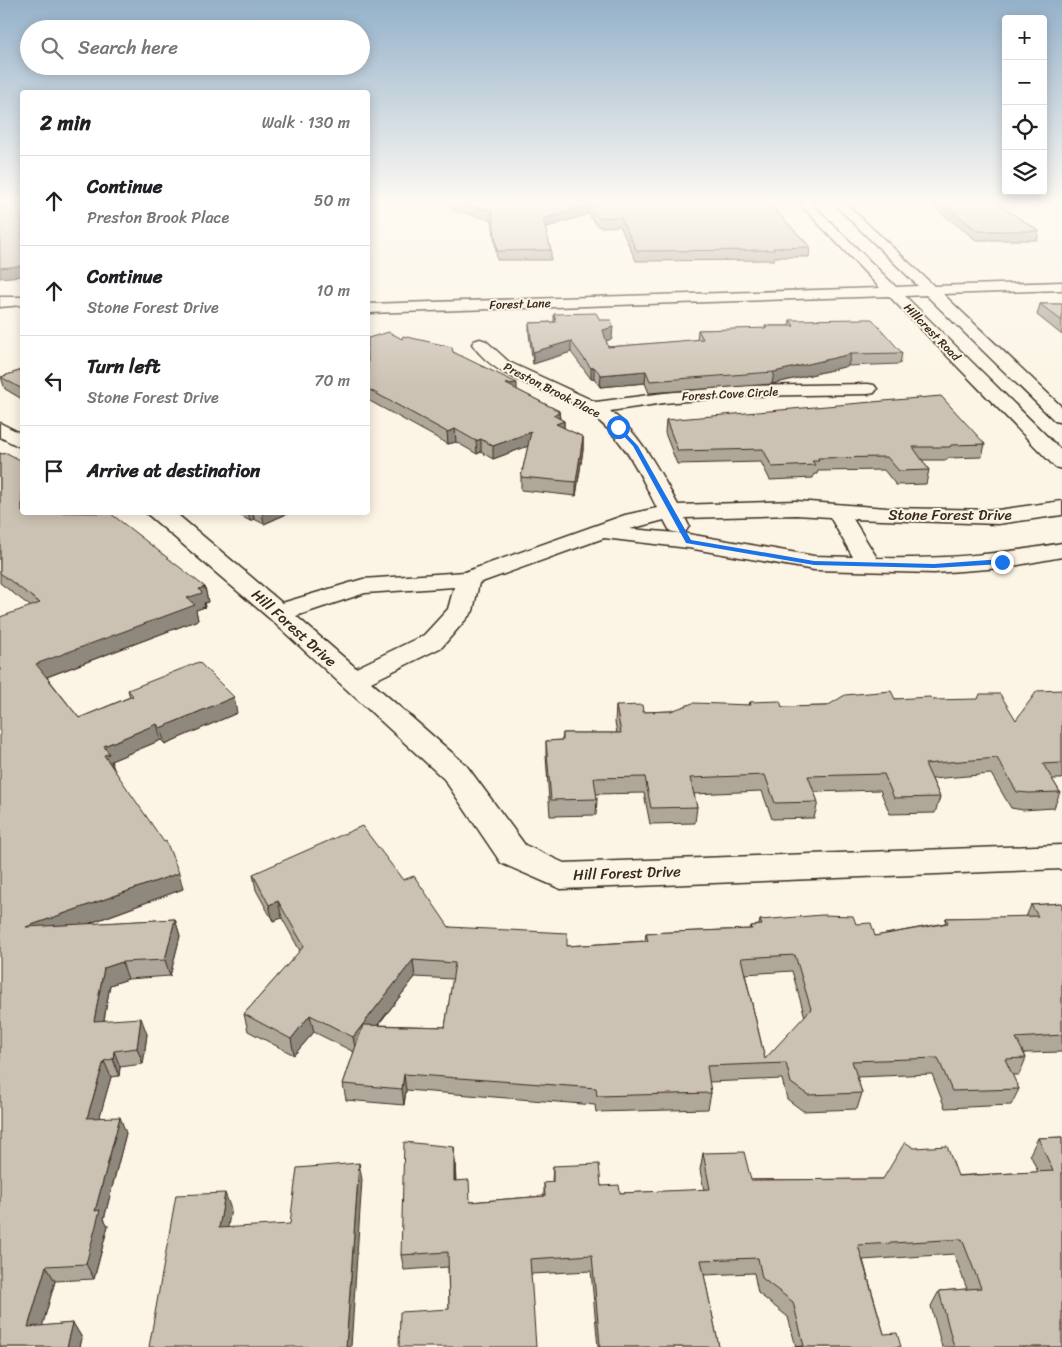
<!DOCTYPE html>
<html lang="en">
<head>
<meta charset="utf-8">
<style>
	body { margin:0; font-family:Sriracha,sans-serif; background:#f6f6f6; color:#202124 }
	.controls { position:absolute; right:15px; top:15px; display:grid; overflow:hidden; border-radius:5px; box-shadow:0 2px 12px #0003 }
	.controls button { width:45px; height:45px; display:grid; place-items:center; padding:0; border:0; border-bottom:1px solid #e0e0e0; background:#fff; color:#202124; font:25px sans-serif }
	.stop { position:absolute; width:15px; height:15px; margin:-11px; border:4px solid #1a73e8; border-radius:50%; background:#fff }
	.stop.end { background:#1a73e8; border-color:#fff; box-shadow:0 1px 5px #0008 }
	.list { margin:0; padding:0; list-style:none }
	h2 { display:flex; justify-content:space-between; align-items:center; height:65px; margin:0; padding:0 20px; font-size:21px }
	h2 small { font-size:16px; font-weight:400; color:#757577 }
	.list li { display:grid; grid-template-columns:32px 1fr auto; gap:15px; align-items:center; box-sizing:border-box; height:90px; padding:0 20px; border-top:1px solid #e0e0e0 }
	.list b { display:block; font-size:19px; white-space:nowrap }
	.list p { margin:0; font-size:16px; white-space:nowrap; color:#757577 }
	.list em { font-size:16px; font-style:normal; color:#757577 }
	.icon { flex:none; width:28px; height:28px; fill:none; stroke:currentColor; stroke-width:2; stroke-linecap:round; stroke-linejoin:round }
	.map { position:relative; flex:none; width:1062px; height:1347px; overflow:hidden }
	.search { position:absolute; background:#fff; box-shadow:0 2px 12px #0003; left:20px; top:20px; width:350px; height:55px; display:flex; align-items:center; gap:12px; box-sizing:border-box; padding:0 18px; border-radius:28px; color:#757577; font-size:19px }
	.panel { position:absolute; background:#fff; box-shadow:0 2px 12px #0003; left:20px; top:90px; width:350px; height:425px; border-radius:5px }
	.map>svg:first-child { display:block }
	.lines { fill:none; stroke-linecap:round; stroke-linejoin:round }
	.minor-casing { stroke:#3b2a1e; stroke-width:3 }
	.secondary-casing { stroke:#3b2a1e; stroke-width:3 }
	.minor { fill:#fcf5e5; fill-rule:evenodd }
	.secondary { fill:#fcf5e5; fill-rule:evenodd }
	.wall { fill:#afa79a; stroke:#3b2a1e; fill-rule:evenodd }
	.shaded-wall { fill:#8f887d; stroke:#3b2a1e }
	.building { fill:#ccc2b3; stroke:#3b2a1e; fill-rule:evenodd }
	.route { fill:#1a73e8 }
	.labels { text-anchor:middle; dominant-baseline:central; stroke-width:4; stroke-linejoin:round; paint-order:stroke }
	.far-street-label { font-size:12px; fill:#3b2a1e; stroke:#fcf5e5 }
	.street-label { font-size:15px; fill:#3b2a1e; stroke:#fcf5e5 }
</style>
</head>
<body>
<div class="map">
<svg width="1062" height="1347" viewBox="0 0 1062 1347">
	<rect width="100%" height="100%" fill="#fcf5e5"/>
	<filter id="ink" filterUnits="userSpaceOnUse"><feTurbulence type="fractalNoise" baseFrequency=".02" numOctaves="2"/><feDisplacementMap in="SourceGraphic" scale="10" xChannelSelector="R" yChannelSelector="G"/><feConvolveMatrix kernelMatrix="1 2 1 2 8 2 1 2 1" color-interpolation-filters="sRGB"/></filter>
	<g filter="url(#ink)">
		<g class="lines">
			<!-- minor casing -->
			<g class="minor-casing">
				<g id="minor">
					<path d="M480 339 486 341 509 362 596 402 664 393 745 386 868 384 874 385 877 389 874 393 868 394 745 396 664 403 610 411C643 437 658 469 678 505L796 501 887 508 998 510 1062 501V515L998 524 853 519 877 558C943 559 997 555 1062 543V557L1002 568 934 573 814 570 688 548 604 538 479 583 473 611 442 647 371 682 466 765 525 845 564 863 1062 845V869L561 889 501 863 444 779 269 618 145 512H173L178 515 282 603 363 579 465 572 625 515 657 508C637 469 626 440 589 413 552 387 499 384 472 344L474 341ZM796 515 830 517 853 557 814 556 688 534 630 529 664 520 670 531 678 533 686 531 689 526 685 518ZM454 587 448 609 424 635 356 668 296 616 365 593Z"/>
					<path d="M0 423 22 434V448L0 437Z"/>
				</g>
			</g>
			<!-- secondary casing -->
			<g class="secondary-casing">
				<g id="secondary">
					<path d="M797 201H809L896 287 918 286 831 201H843L934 286 1062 282V290L943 294 1062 407V423L1055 421 926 295 905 296 1062 451V469L1055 467 889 296 368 313V304L880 288Z"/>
					<path d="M0 297H22V305L0 307Z"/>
				</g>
			</g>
			<!-- minor -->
			<use href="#minor" class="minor"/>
			<!-- secondary -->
			<use href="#secondary" class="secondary"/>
		</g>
		<!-- wall -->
		<g class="wall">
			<path d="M448 201H767L810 247 809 257H774V260L636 261 620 226 599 227 588 214 545 228 551 250V260H497L492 220 452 210Z"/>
			<path d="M926 201H993L1039 231 1037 240H976Z"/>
			<path d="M1040 304H1062V335L1037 315Z"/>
			<path d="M554 314 612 339 606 340 608 347 697 340 698 330 765 329V326H789L790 320 902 353 900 364 848 366 772 384 649 393 645 383 600 387 594 378 591 379 571 352 533 364 529 334V323L554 322Z"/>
			<path d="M368 338 402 339 453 352 517 390 559 411 560 419 564 421V428L583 437V450L576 496 521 490V477L528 446 493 459 481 452 477 454 456 442 448 444 368 400Z"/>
			<path d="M22 370V399L5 389 1 377Z"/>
			<path d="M666 420 985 444 982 457 948 458 947 460H922L929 470 926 484 896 485 884 470 818 471 817 474H814L813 478 770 480 761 462 677 464 665 433Z"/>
			<path d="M0 453 205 587 208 602 204 603 205 607 196 610 198 620 47 677 79 718 130 697 128 690 237 713 165 744 161 740 111 761 114 769 183 889 88 924 175 919 180 936 170 976 128 979 110 985 104 1020 147 1034 143 1064 120 1067 119 1076 111 1077 99 1118 126 1133 104 1219 108 1226 94 1279 55 1281 42 1326 73 1323 82 1338 80 1347H0L30 606 0 583Z"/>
			<path d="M234 512H291L264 524 254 519 250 521Z"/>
			<path d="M1062 690V779H1052L1060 792 1054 808 1023 810 1011 808 991 774 932 779 940 797 935 813 890 814 880 790 814 792 818 802 814 818 772 819 762 791 694 794 697 807 695 823 650 824 644 793 596 794 597 799 596 815 550 816 546 756V741L562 740 563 733H617L615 722 616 706 643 712 671 711 749 705 750 702 782 707 827 706 895 699 933 700 1016 720Z"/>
			<path d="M253 874 403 880 449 927 567 946 645 941 646 933 750 929 751 926 759 925 760 920 856 924 875 936 945 923 946 918 1026 917 1031 905 1062 903V1052L1024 1053 1026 1058 1019 1075H1012L1019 1089 1011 1105 945 1108 932 1074 857 1077 862 1093 857 1109 803 1111 787 1099 782 1079 709 1082 711 1093 708 1109 596 1112 595 1105 406 1090 404 1105 346 1100 343 1084 354 1052 314 1032 294 1055 248 1031 244 1014 300 951 282 918 273 921 256 890ZM792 971 805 1017 765 1059 745 974ZM415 977 453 979 445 1027 378 1025Z"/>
			<path d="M1062 1137V1347H942L931 1306 939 1291 967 1289 954 1254 863 1260 884 1334 901 1347H796L788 1317 758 1293 754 1273 704 1275 719 1347H598L591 1271 531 1274 449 1309 448 1267 404 1270 401 1255 454 1147 456 1181 470 1202 544 1196V1183L552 1182 553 1166 620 1193 704 1190 700 1170 703 1153 751 1180 883 1179 1038 1172 1030 1154 1038 1138Z"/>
		</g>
		<!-- shaded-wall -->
		<g class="shaded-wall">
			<path d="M588 205V214L543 228V219Z"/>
			<path d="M22 262V276L0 278V268Z"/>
			<path d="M613 327 612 339 603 342V330Z"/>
			<path d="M571 341V352L533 364V352Z"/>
			<path d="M851 354 848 366 772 384 774 372Z"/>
			<path d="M594 367V378L591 379V368Z"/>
			<path d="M646 371 645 383 600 387 601 375Z"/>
			<path d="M517 383V395L506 384Z"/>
			<path d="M557 411H559L560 422 564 421V433L556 436 553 415Z"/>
			<path d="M455 429 456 442 448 444 447 432Z"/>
			<path d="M531 432V445L493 459V446Z"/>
			<path d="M583 437V450L576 496V482Z"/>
			<path d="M481 439V452L477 454 476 441Z"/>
			<path d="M248 512H253L254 519 250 521Z"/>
			<path d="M262 512H291L264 524Z"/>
			<path d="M205 587 208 602 204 603 205 607 196 610 198 620 41 679 36 664 187 598 199 589Z"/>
			<path d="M234 697 237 713 165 744 160 728Z"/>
			<path d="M157 724 161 740 111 761 114 769 104 755V746Z"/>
			<path d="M179 873 183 889 33 944 26 927Z"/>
			<path d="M278 901 282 918 273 921 269 905Z"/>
			<path d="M175 919 180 936 170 976 165 960Z"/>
			<path d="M413 960 415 977 356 1053 353 1037Z"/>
			<path d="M122 962 128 979 110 985 101 1037 94 1021 104 968Z"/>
			<path d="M310 1015 314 1032 294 1055 291 1039Z"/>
			<path d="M141 1018 147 1034 143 1064 137 1048Z"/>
			<path d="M114 1051 120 1067 119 1076 113 1059Z"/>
			<path d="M104 1061 111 1077 95 1134 87 1118Z"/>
			<path d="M404 1074 406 1090 404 1105 402 1089Z"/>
			<path d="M120 1117 126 1133 104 1219 108 1226 94 1279 86 1264 95 1211Z"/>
			<path d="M454 1147 455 1163 456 1197 454 1181Z"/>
			<path d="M359 1163 362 1180 351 1347H346Z"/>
			<path d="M225 1193 231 1209 225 1244 219 1228Z"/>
			<path d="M46 1266 55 1281 38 1342 28 1327Z"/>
			<path d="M73 1323 82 1338 80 1347H67Z"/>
		</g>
		<!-- building -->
		<g class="building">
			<path d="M0 201H22V262L20 266 0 268Z"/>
			<path d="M451 201H767L810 247 773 248 775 250 637 251 620 217 599 218 588 205 543 219 551 250 497 251 492 211 451 202Z"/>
			<path d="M939 201H993L1039 231H978Z"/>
			<path d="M1040 304H1062V321Z"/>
			<path d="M596 313 600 320H611L613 327 603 330 608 347 703 339 698 330 767 328 765 326H794L790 320 865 319H872L902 353 851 354 774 372 650 381 646 371 601 375 594 367 591 368 571 341 533 352 529 323 556 322 554 314Z"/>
			<path d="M389 332 402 339 403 336 452 347 453 352 517 383 506 384 559 411H557L560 413 553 415 564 421 556 424 583 437 576 482 521 477 531 432 493 446 481 439 476 441 455 429 447 432 368 389V338Z"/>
			<path d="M22 370V389L1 377Z"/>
			<path d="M941 396 985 444 951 445 950 447H913L929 470 899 471 887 457 818 458 819 461H812L815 465 772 467 763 449 678 451 666 420Z"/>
			<path d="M0 453 2 454 7 453 22 461V512L110 513 205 587 199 589 202 593 187 598 195 605 36 664 79 718 133 696 128 690 199 662 234 697 160 728 157 724 104 746 109 754 104 755 164 842 166 841 179 873 26 927 175 919 165 960 122 962 104 968 94 1021 141 1018 137 1048 114 1051 113 1059 104 1061 87 1118 120 1117 95 1211 100 1210 86 1264 46 1266 28 1327 73 1323 67 1347H0V617L40 603 0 573Z"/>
			<path d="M1062 690V763L1043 764 1060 792 1029 793 1017 792 997 758 925 764 940 797 894 798 884 774 808 776 818 802 775 803 765 775 690 778 697 807 651 808 645 777 594 778 597 799 551 800 546 741 563 740V733H621L616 706 642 705 643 712 671 711 693 703 751 705 750 702 780 701 782 707 827 706 845 695 891 691 895 699 930 697 933 700 978 699 980 694H1000L1016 720 1037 691Z"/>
			<path d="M362 826 403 880 414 876 449 927 567 933V946L648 941 646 933 752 929 751 926 762 925 760 920 822 915 853 916 856 924 871 923 875 936 948 923 946 918 1038 916 1031 905 1062 903V1035L1016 1038 1026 1058 1005 1059 1019 1089 952 1091 938 1058 852 1061 862 1093 808 1095 791 1083 786 1063 707 1066 711 1093 597 1096 596 1088 404 1074 402 1089 343 1084 363 1025 445 1027 455 963 413 960 353 1037 310 1015 291 1039 244 1014 304 946 278 901 269 905 253 874ZM795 955 811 1009 765 1059 741 958Z"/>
			<path d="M1062 1137V1347H954L939 1291 981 1288 962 1239 858 1245 884 1334 897 1333 901 1347H792L804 1346 793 1302 762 1278 758 1258 701 1260 719 1347H599L600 1345 592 1255 530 1259 536 1347H399L400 1312 449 1309 448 1252 401 1255 404 1142 454 1147V1181L469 1180 470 1202 545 1196 544 1183 553 1182V1166L599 1164 601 1186 619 1185 620 1193 710 1189 703 1153 744 1152 751 1180 883 1179 905 1142 914 1148 947 1146 958 1176 1053 1171 1038 1138Z"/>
			<path d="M359 1163 346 1347H149L176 1195 225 1193 219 1228 290 1224 297 1168Z"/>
		</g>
	</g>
	<!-- sky -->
	<linearGradient id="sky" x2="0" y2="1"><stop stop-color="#94b1ca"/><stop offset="0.52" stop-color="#fefaf3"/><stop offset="1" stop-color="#fefaf3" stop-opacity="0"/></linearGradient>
	<rect width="1062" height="389" fill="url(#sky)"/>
	<!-- route -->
	<path class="route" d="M618 425 638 446 691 540 814 561 934 564 1002 559 1006 562 1002 564 934 568 814 565 686 543 633 446 615 427Z"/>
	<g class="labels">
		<!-- far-street labels -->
		<g class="far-street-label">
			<text transform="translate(520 304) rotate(-2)">Forest Lane</text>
			<text transform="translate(932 332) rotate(46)">Hillcrest Road</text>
			<text transform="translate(552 390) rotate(27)">Preston Brook Place</text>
			<text transform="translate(730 394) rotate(-3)">Forest Cove Circle</text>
		</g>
		<!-- street labels -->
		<g class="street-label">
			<text x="950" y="515">Stone Forest Drive</text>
			<text transform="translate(294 628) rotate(42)">Hill Forest Drive</text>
			<text transform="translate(627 873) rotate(-2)">Hill Forest Drive</text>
		</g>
	</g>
</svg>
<div class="controls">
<button>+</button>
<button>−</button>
<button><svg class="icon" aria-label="locate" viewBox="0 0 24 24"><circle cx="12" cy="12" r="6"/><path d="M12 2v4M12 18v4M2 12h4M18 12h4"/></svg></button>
<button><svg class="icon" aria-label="layers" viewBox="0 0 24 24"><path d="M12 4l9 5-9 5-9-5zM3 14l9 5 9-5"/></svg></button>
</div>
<div class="stop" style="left:618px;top:427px"></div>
<div class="stop end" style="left:1002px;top:562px"></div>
<div class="search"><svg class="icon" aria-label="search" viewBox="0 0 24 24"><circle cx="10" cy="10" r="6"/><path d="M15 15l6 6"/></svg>Search here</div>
<section class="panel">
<h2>2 min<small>Walk · 130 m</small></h2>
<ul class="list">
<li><svg class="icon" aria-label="ahead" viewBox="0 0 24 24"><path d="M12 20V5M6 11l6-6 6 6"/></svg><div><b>Continue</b><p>Preston Brook Place</p></div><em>50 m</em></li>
<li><svg class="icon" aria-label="ahead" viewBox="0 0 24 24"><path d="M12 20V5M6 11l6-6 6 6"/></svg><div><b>Continue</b><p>Stone Forest Drive</p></div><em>10 m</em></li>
<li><svg class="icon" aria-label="left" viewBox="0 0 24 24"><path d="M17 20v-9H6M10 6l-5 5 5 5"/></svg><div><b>Turn left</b><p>Stone Forest Drive</p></div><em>70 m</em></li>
<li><svg class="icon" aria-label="arrive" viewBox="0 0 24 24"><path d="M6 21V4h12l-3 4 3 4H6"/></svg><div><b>Arrive at destination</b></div></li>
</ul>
</section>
</div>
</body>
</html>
